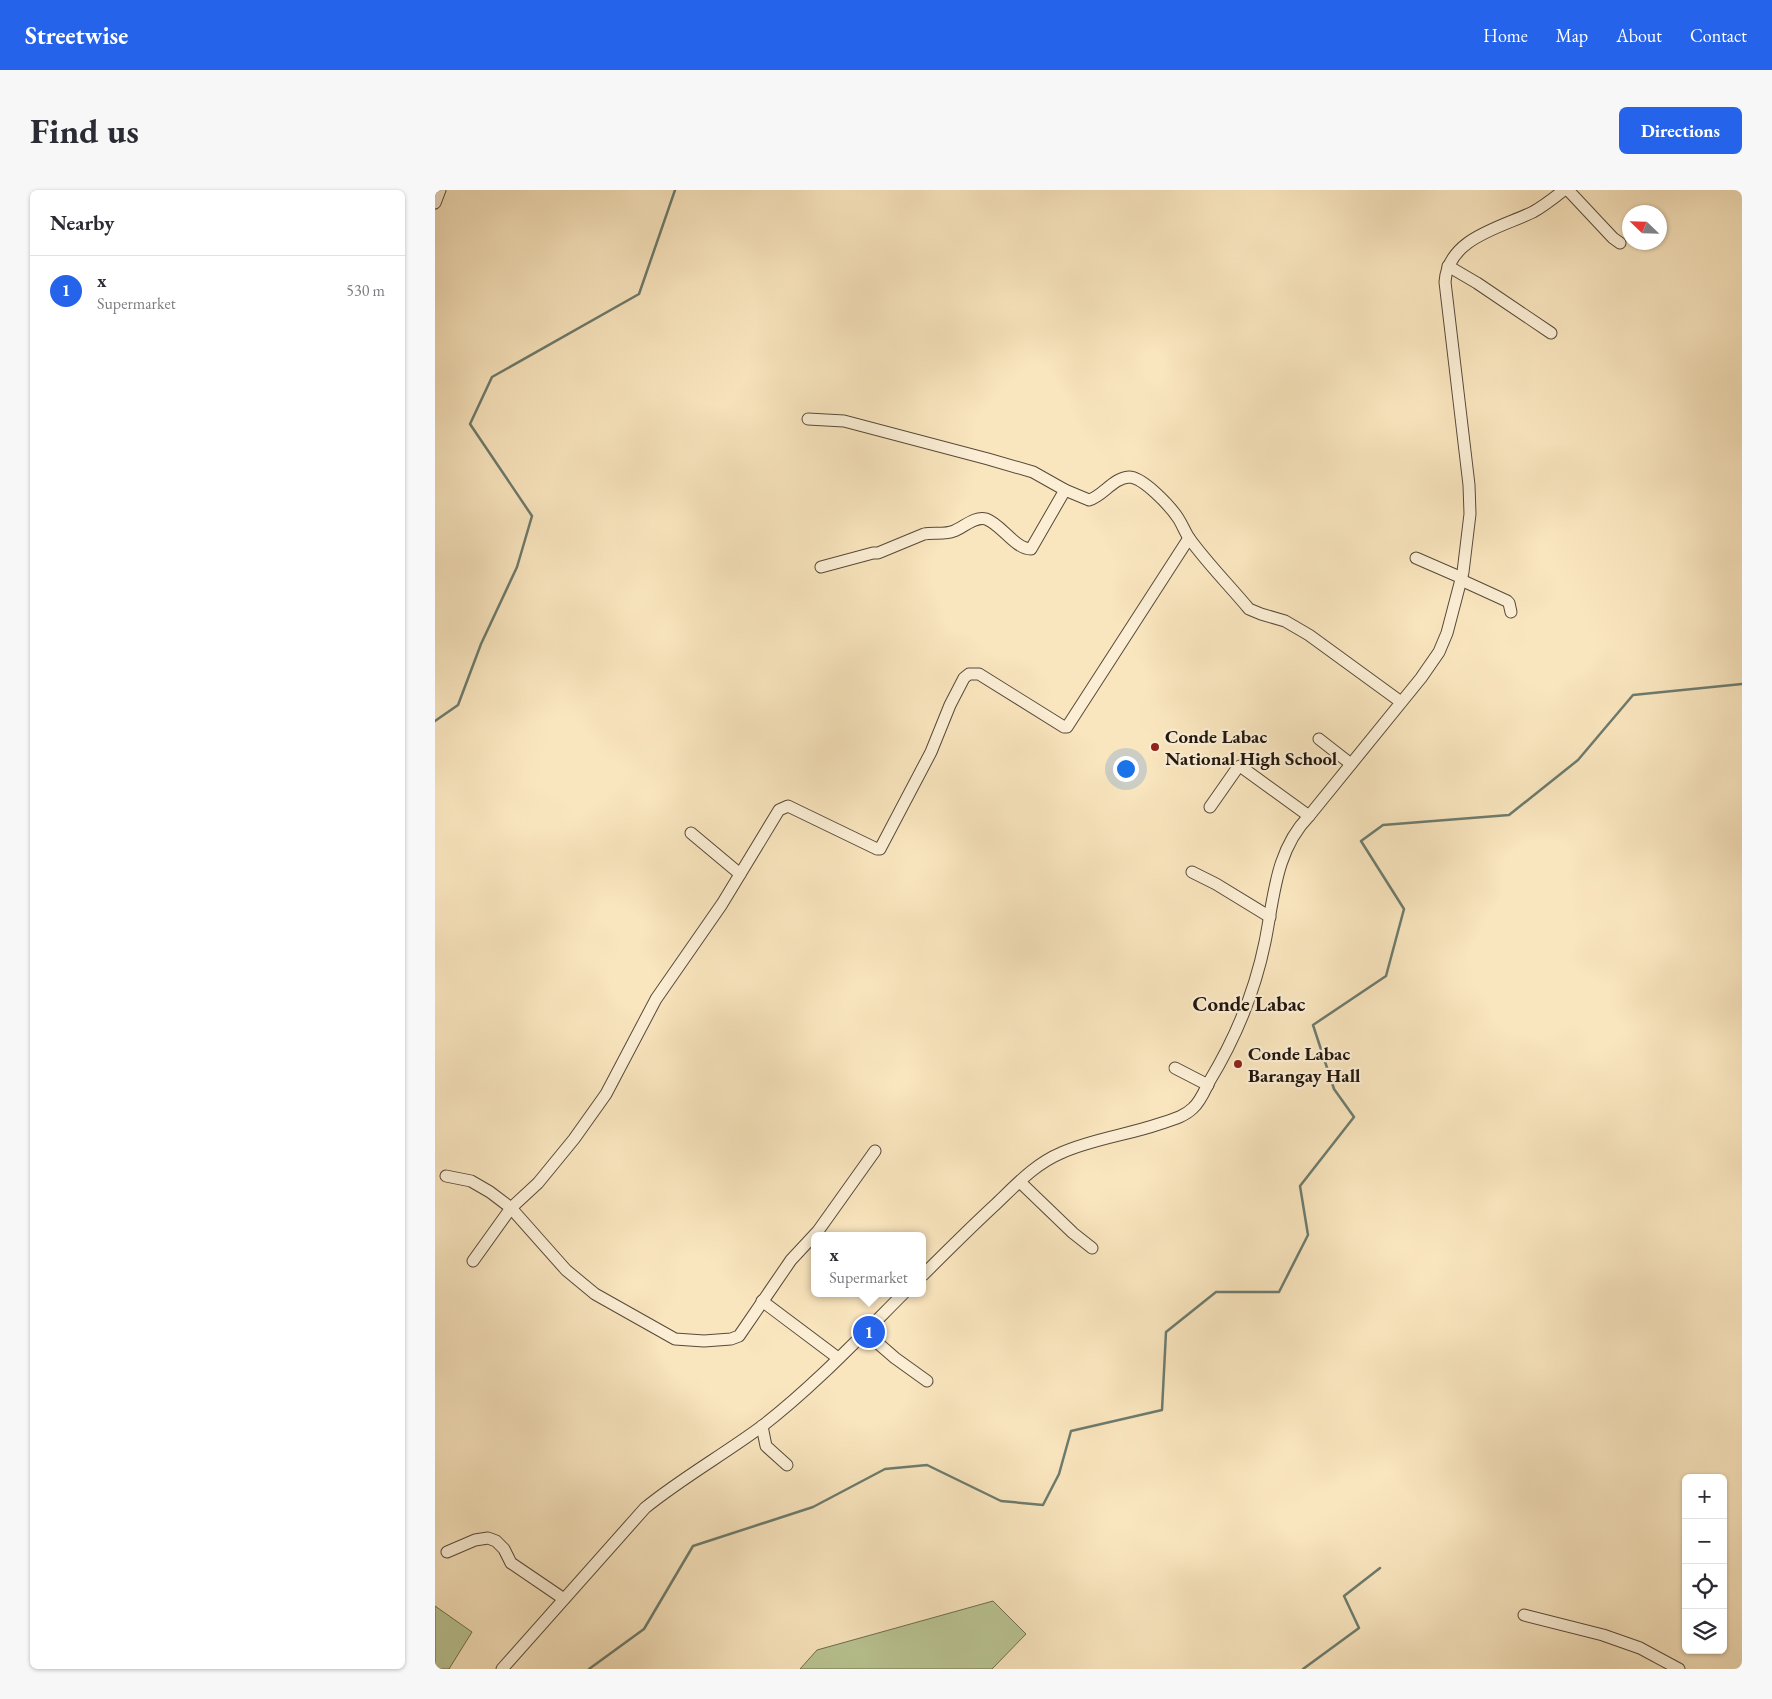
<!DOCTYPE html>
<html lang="en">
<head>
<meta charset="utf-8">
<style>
	body { margin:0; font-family:"EB Garamond",serif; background:#f7f7f7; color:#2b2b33 }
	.controls { position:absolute; right:15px; bottom:15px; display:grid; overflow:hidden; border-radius:8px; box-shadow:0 1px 4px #0004 }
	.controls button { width:45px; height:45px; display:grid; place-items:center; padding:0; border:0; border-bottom:1px solid #e1e1e2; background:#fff; color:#2b2b33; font:25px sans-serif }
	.compass { position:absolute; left:1187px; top:15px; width:45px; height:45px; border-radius:50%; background:#fff; box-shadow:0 1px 4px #0004; rotate:293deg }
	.you { position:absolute; left:690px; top:578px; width:18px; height:18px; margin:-12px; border:4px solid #fff; border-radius:50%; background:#1a73e8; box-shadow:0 0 0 8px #1a73e833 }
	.badge { display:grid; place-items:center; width:32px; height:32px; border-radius:50%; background:#2563eb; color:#fff; font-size:16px; font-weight:700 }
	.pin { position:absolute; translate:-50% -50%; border:2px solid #fff; box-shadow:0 1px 5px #0006 }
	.popup { position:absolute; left:376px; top:1042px; width:115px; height:65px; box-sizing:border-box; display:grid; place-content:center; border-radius:8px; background:#fff; filter:drop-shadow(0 1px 4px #0005); font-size:16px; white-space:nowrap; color:#7c7c81 }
	.popup b { font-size:19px; color:#2b2b33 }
	.popup::after { content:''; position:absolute; left:50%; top:100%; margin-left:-10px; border:10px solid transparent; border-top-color:#fff }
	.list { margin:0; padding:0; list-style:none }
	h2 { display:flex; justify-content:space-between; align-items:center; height:65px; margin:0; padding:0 20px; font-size:21px }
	h2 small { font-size:16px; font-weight:400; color:#7c7c81 }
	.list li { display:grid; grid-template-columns:32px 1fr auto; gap:15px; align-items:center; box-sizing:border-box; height:70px; padding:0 20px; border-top:1px solid #e1e1e2 }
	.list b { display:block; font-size:19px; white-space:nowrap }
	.list p { margin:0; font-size:16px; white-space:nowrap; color:#7c7c81 }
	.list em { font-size:16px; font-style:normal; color:#7c7c81 }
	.icon { flex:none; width:28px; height:28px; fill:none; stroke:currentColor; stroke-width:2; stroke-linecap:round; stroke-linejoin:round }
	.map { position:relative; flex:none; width:1307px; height:1479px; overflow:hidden; border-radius:8px }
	header { display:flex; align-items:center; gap:30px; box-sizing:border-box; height:70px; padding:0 25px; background:#2563eb; color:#fff }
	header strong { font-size:24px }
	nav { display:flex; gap:28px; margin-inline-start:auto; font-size:18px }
	.intro { display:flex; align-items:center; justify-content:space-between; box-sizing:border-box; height:120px; padding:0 30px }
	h1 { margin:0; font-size:35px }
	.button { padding:12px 22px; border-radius:8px; background:#2563eb; color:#fff; font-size:18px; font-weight:700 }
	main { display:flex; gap:30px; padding:0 30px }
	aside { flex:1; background:#fff; border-radius:8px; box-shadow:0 1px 4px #0004 }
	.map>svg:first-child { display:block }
	.green { fill:#bac594; stroke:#6e6e50 }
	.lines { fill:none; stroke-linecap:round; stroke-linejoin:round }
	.stream { stroke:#6c7b6d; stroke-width:2.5 }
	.minor-casing { stroke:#574a39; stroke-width:13 }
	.minor { stroke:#fbeed5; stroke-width:11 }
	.poi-dot { fill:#8f2418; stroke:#fbeed5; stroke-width:2 }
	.labels { text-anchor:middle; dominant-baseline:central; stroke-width:4.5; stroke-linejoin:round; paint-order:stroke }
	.poi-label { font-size:19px; font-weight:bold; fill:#21160d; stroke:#fbeed5; text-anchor:start }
	.quarter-label { font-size:21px; font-weight:bold; fill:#21160d; stroke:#fbeed5 }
</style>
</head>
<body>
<header>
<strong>Streetwise</strong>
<nav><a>Home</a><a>Map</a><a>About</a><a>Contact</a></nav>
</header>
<div class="intro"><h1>Find us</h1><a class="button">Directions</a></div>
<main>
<aside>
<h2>Nearby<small></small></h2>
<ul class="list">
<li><span class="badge">1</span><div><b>x</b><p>Supermarket</p></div><em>530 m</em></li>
</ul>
</aside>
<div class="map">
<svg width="1307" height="1479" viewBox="0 0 1307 1479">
	<rect width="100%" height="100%" fill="#f9e5be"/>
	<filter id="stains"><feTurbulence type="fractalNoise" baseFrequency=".004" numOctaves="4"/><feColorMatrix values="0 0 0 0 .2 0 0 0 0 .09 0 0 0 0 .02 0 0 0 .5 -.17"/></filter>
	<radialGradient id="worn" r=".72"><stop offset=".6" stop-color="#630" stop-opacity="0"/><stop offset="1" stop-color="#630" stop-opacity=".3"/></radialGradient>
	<!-- green -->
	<g class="green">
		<path d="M558 1411 591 1444 557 1479H365L382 1460Z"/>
		<path d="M0 1416 37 1442 14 1479H0Z"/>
	</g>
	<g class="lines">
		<!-- stream -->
		<g class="stream">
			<path d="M0 531 23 515 46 454 82 377 97 326 35 234 57 187 204 104 240 0"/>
			<path d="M154 1479 209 1439 258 1356 378 1317 450 1279 492 1275 566 1311 608 1315 624 1284 636 1241 727 1220 731 1142 781 1102H844L873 1045 865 996 919 927 899 899 878 835 951 786 969 719 926 651 948 635 1074 625 1143 570 1198 505 1307 494"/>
			<path d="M868 1479 924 1438 909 1406 945 1378"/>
		</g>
		<!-- minor casing -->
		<g class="minor-casing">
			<g id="minor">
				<path d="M1133 0 1178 48 1185 53"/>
				<path d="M0 13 5 0"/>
				<path d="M1013 76 1042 93 1116 143"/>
				<path d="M373 229 409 231 553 269 598 282 630 300 654 310C668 306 678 288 694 287 708 287 735 316 743 328 747 334 750 342 754 348 772 373 794 395 814 419L826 424 850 431 874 445 966 512"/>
				<path d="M981 368 1027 388"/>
				<path d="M386 377 438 363H443L489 344C499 342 509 345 519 341 529 337 540 326 551 329 566 334 580 359 596 359L630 300"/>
				<path d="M1026 390 1072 411 1074 413 1076 422"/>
				<path d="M884 549 916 574"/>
				<path d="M775 617 803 577 805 576 874 626"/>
				<path d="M256 643 305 684"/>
				<path d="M757 682 781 694 835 727"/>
				<path d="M740 878 773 895"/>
				<path d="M11 986 36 991 55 1002 76 1018 131 1080 160 1104 240 1149 269 1151 296 1149 304 1146 356 1070 383 1041 440 961"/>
				<path d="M585 992 638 1043 657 1058"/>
				<path d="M38 1071 76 1018 103 993 139 949 171 904 221 809 287 714 344 620 353 616 442 659H445L496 562 515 515 529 488 534 484H544L629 537H632L754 348"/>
				<path d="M488 1085C512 1061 536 1037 561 1014 582 994 600 974 626 963 657 949 692 945 724 934 736 930 749 927 758 918 765 912 770 900 774 892 800 849 820 801 830 752 839 708 840 661 874 626L986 488 1004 462 1012 443 1028 382 1035 324 1034 295 1010 92C1013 48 1065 38 1098 22 1109 16 1119 8 1129 0"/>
				<path d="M327 1111 403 1168"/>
				<path d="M430 1142 460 1168 492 1191"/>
				<path d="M327 1236 331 1256 352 1275"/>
				<path d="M12 1362 40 1350 53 1348 61 1351 69 1359 76 1373 129 1409"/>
				<path d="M1089 1425 1168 1445 1205 1458 1244 1479"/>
				<path d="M67 1479 210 1318C247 1288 288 1265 326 1237 378 1197 423 1149 469 1103"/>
			</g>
		</g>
		<!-- minor -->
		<use href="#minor" class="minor"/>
	</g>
	<!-- markers -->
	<g class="poi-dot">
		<circle cx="720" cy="557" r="5"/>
		<circle cx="803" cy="874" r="5"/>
	</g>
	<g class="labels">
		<!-- poi labels -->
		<g class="poi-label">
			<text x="730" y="546">Conde Labac<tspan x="730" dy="22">National High School</tspan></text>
			<text x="813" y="863">Conde Labac<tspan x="813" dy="22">Barangay Hall</tspan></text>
		</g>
		<!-- quarter labels -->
		<g class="quarter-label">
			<text x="814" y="813">Conde Labac</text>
		</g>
	</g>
	<rect width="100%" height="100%" filter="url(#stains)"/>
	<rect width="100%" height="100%" fill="url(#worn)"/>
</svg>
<div class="controls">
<button>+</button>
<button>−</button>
<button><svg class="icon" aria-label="locate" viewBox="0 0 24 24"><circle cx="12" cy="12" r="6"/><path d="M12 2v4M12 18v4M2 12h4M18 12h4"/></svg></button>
<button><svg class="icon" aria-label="layers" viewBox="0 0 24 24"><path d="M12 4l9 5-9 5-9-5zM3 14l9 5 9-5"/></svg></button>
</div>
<svg class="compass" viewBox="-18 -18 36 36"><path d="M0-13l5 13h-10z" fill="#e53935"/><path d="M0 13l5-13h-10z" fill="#7c7c81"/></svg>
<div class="you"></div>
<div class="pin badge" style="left:434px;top:1142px">1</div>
<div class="popup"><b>x</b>Supermarket</div>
</div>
</main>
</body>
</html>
